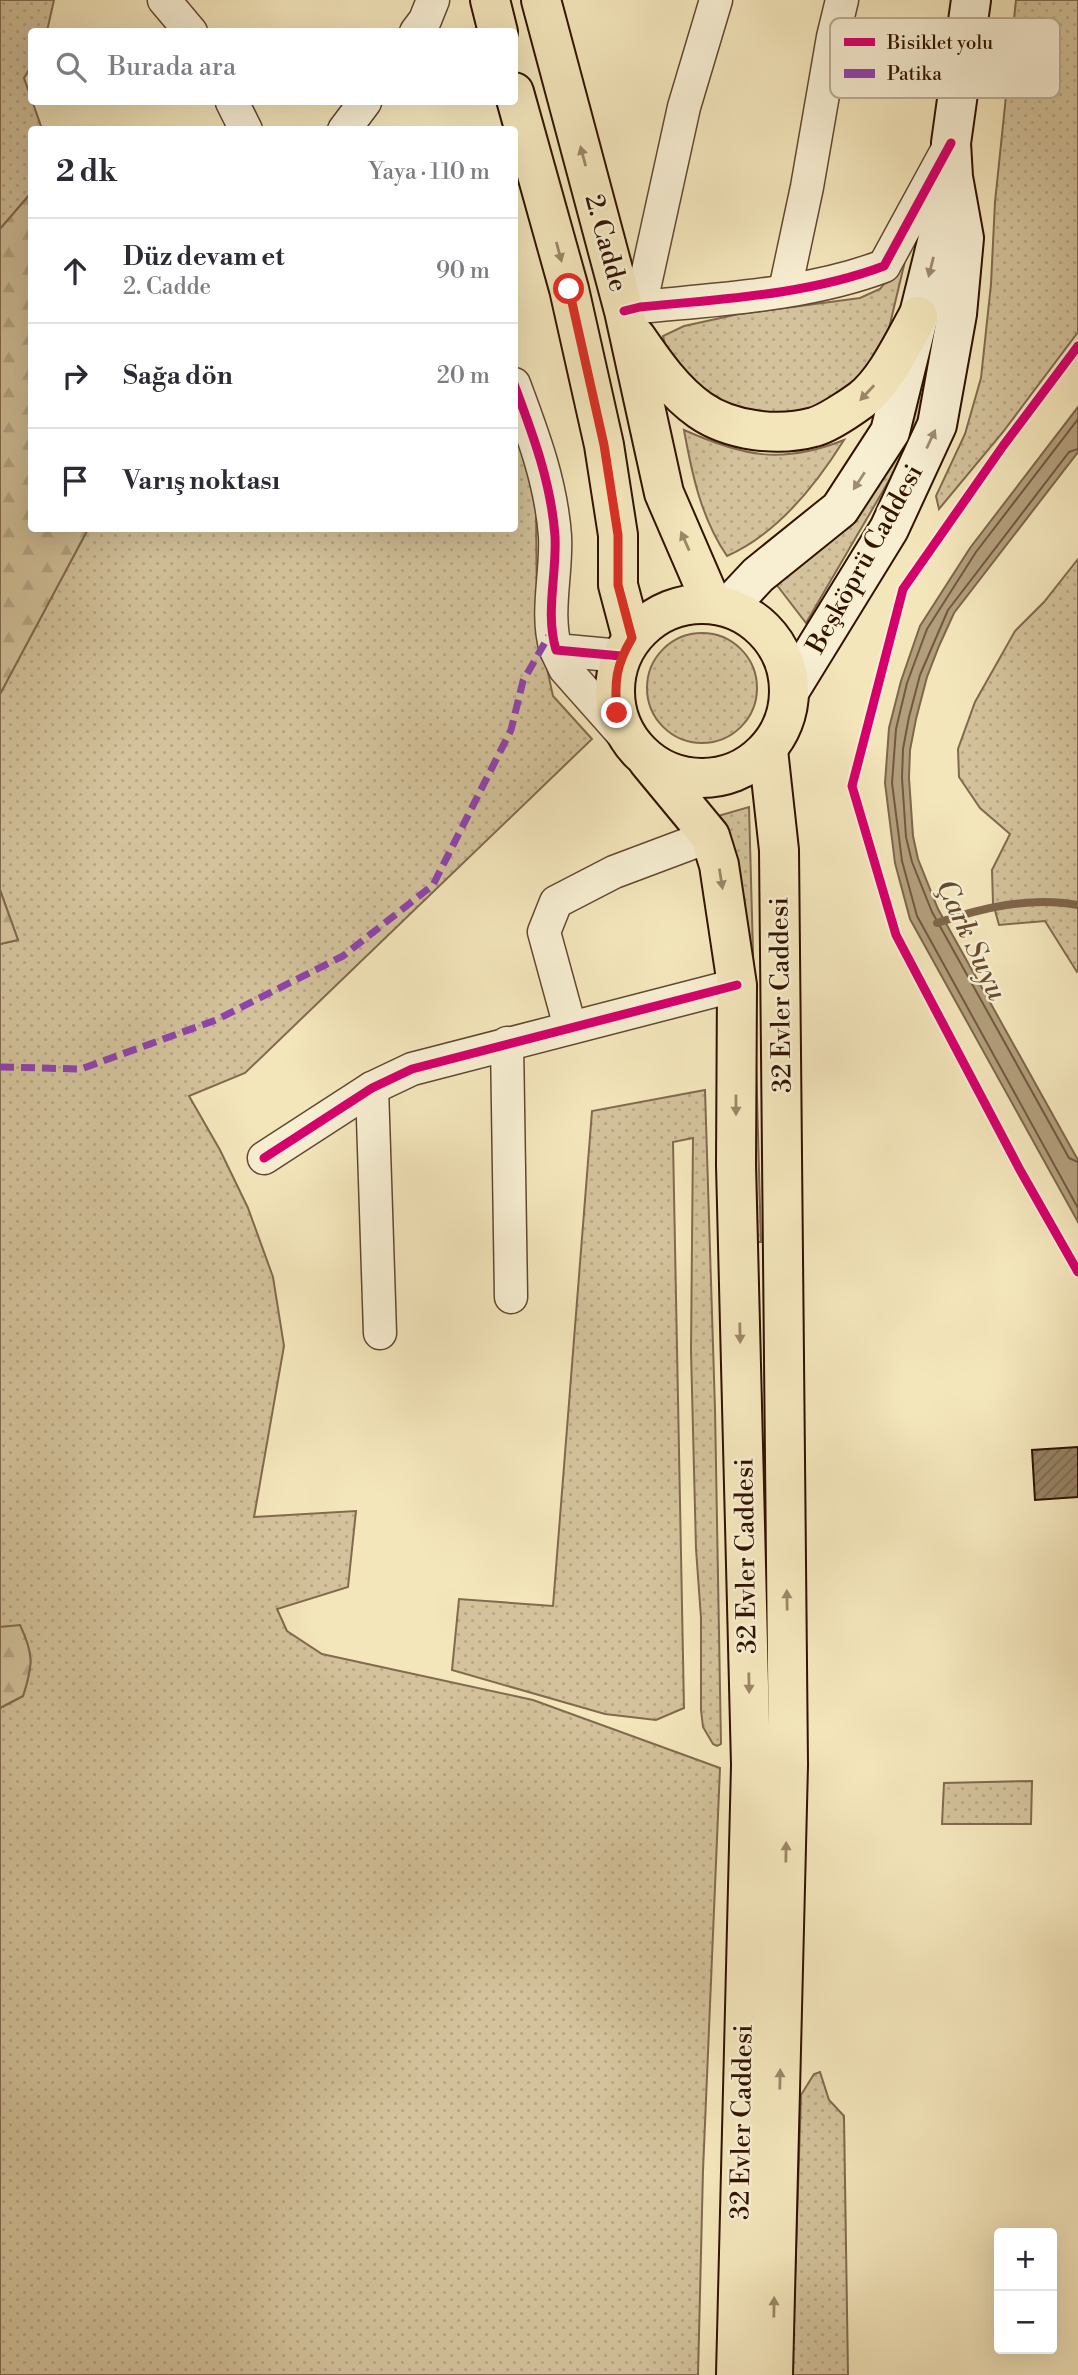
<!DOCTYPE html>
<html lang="tr">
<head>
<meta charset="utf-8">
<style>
	body { margin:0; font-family:"Libre Bodoni",serif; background:#f7f7f7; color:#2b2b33 }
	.controls { position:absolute; right:21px; bottom:21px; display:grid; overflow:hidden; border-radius:7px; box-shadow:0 7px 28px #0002 }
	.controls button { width:63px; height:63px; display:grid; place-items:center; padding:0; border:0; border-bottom:2px solid #e1e1e2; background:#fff; color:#2b2b33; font:35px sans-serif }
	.stop { position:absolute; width:21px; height:21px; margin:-16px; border:5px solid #d93025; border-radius:50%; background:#fff }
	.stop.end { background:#d93025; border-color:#fff; box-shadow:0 2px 7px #0008 }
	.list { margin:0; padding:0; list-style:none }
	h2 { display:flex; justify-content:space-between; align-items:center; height:91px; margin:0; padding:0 28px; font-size:30px }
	h2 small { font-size:23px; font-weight:400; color:#7c7c81 }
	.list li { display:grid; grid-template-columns:46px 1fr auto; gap:21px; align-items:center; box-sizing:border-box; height:105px; padding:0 28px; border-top:2px solid #e1e1e2 }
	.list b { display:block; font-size:26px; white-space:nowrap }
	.list p { margin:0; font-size:23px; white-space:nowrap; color:#7c7c81 }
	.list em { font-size:23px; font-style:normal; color:#7c7c81 }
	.icon { flex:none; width:38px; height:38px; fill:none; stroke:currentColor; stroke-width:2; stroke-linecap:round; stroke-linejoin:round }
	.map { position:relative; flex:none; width:1078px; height:2375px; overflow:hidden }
	.search { position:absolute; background:#fff; box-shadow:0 7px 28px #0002; left:28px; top:28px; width:490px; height:77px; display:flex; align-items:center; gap:18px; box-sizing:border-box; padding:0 24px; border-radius:7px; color:#7c7c81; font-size:26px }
	.panel { position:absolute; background:#fff; box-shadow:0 7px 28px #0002; left:28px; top:126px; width:490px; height:406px; border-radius:7px }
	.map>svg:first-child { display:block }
	.grass { fill:url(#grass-dots); stroke:#826a4e; stroke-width:2 }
	.forest { fill:url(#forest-firs); stroke:#826a4e; stroke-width:2 }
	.water { fill:#b29e7b; stroke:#7e664a; stroke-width:2 }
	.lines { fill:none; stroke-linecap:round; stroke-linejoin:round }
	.shore { stroke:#72583e; stroke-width:2 }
	.stream { stroke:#7e664a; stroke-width:8 }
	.building { fill:url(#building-hatch); stroke:#311300; stroke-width:2 }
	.street-casing { stroke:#62482f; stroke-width:35 }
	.secondary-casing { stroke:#311300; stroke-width:42 }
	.primary-casing { stroke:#311300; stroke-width:42 }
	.street { stroke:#f8efd3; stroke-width:32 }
	.secondary { stroke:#f8efd3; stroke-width:38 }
	.primary { stroke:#f4e6bb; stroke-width:38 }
	.quiet { stroke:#8e44ad; stroke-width:7; stroke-dasharray:14 7; stroke-linecap:butt }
	.cycleway-casing { stroke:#f8efd3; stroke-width:13 }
	.cycleway { stroke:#d6006c; stroke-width:9 }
	.oneway { fill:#9c8767 }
	.oneway2 { fill:#9e8c74 }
	.route { stroke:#d93025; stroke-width:9 }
	.labels { text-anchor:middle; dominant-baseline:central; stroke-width:5; stroke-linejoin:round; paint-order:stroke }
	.street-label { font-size:26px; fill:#311300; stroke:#f8efd3 }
	.water-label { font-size:28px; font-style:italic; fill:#654b31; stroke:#f8efd3 }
	.key { fill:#f8efd3; stroke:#bcad94; stroke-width:2 }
	.key-label { font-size:19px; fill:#311300 }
</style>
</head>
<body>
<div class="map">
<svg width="1078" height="2375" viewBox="0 0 1078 2375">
	<defs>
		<pattern id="grass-dots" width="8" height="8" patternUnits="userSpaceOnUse" patternTransform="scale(1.75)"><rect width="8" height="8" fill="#d3c29b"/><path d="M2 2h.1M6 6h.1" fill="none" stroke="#b6a684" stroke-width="1.8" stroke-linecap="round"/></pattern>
		<pattern id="forest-firs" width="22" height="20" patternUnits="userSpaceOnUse" patternTransform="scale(1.75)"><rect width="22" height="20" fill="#d3c29b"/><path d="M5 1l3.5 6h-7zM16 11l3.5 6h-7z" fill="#b6a684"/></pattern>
		<pattern id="building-hatch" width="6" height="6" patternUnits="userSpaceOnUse" patternTransform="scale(1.75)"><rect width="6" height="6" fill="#968161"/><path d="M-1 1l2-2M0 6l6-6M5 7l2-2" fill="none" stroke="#7b684e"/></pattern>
	</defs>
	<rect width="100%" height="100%" fill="#f4e6bb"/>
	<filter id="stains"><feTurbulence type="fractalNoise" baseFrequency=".00286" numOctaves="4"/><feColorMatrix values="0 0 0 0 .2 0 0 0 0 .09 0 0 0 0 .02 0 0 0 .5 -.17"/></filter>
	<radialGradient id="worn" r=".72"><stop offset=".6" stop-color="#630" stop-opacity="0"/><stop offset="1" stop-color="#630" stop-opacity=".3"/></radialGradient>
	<!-- grass -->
	<g class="grass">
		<path d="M0 0H54L47 31 32 32 31 67 24 78 42 129 32 130 31 193 0 229Z"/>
		<path d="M1016 0H1078V332L1003 432 939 509 936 496 965 434 981 378 991 284 995 202Z"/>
		<path d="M902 261H905L885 345 851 391 796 416 717 407 668 357 663 336 684 326 739 314 860 298 880 289Z"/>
		<path d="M935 325 926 397 908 448 806 623 776 584 808 559 825 543Z"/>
		<path d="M515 416 536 505 537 624 553 696 592 739 245 1073 189 1096 220 1150 248 1208 273 1277 284 1346 254 1517 356 1511 348 1587 277 1609 287 1631 322 1654 533 1700 720 1768 703 2171 698 2375H0V1708L23 1696C33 1665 34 1655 20 1626L0 1627V944L18 940 0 890V694L88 529 514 528Z"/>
		<path d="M684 430C743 456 781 465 844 440 816 485 777 534 727 556 701 518 692 474 684 430Z"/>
		<path d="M1078 559V971L1077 972 1045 921 999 925 993 903 992 870 1010 834 980 808 959 777 958 749 975 702 1015 631 1044 602Z"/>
		<circle cx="702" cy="688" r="55"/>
		<path d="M749 807 761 1242H755L718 816Z"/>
		<path d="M705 1090 715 1409 721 1744 717 1746 713 1744 703 1727 701 1710V1618L696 1549 691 1351 693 1138 673 1142 684 1708 656 1720 605 1714 452 1670 459 1599 553 1606 592 1111Z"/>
		<path d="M1032 1781 1031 1824H942L944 1783Z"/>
		<path d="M820 2072 829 2100 844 2116 848 2375H792L801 2095 814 2074Z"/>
	</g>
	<!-- forest -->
	<g class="forest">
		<path d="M31 193 32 528 88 529 0 694V229Z"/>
		<path d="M0 890 18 940 0 944Z"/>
		<path d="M20 1625C34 1655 33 1665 23 1696L0 1708V1627Z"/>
	</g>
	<!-- water -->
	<path class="water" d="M1078 407V452L954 613 939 646 927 677 916 719 910 750 909 778 913 836 918 859 938 909 1078 1160V1222L910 919 895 863 885 783 889 728 901 681 920 626 970 548Z"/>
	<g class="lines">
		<!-- shore -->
		<g class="shore">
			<path d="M1078 419 976 552 927 629 907 683 896 729 892 783 902 861 917 916 1078 1208"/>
			<path d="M1078 449 1069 452 948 610 920 675 909 717 903 749 902 778 906 837 912 862 932 912 1069 1158 1078 1162"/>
		</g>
		<!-- stream -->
		<path class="stream" d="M937 923C981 908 1031 896 1078 905"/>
	</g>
	<!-- building -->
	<path class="building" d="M1078 1447V1497L1035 1500 1032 1450Z"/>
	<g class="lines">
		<!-- street casing -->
		<g class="street-casing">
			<g id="street">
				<path d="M164 0 191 32"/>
				<path d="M416 32 425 20 433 0"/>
				<path d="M232 102 246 130"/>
				<path d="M344 130 365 102"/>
				<path d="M785 290 807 187 833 37 842 0"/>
				<path d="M640 307 684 107 716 0"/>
				<path d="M624 311 640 307C721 299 807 295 884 266L951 143"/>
				<path d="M514 384C533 435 551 482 555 536 557 574 545 613 556 650L621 656"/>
				<path d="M556 650 565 669 628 740"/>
				<path d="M570 1027 544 932 556 902 614 872 710 836"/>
				<path d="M507 1043 511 1297"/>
				<path d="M372 1088 380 1333"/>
				<path d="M264 1158 372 1088 412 1069 737 985"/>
			</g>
		</g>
		<!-- secondary casing -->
		<g class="secondary-casing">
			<g id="secondary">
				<path d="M728 607 758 575 840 509 890 432 949 193"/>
				<path d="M790 690 889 529 937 425 957 314 964 238 953 177 951 143 971 0"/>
			</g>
		</g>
		<!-- primary casing -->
		<g class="primary-casing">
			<g id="primary">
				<path d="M490 0 498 32"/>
				<path d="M541 0 624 311 664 493 712 604"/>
				<path d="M514 92 569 289 604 445 618 535V585L632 638"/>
				<path d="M636 337C654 363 673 391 700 410 730 431 778 437 814 427 826 424 850 408 861 400 885 382 903 343 918 316"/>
				<circle cx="702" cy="691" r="87"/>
				<path d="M768 750 779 850 788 1765 773 2375"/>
				<path d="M648 761 710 836 719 865 737 985 736 1165 751 1765 736 2375"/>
			</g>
		</g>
		<!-- street -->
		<use href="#street" class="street"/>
		<!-- secondary -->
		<use href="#secondary" class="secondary"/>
		<!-- primary -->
		<use href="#primary" class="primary"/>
		<!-- quiet -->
		<path class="quiet" d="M0 1067 81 1069 216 1020 343 956 433 885 511 730 523 681 551 632"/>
		<!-- cycleway casing -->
		<g class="cycleway-casing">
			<g id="cycleway">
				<path d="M624 311 640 307C721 299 807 295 884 266L951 143"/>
				<path d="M1078 346 1003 446 903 589 852 786 896 935 1020 1170 1078 1272"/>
				<path d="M514 384C533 435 551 482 555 536 557 574 545 613 556 650L621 656"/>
				<path d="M264 1158 372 1088 412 1069 737 985"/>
			</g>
		</g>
		<!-- cycleway -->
		<use href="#cycleway" class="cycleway"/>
	</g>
	<!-- one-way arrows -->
	<defs><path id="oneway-solid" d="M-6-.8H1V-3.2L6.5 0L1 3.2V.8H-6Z" transform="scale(1.75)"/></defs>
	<g class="oneway">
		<use href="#oneway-solid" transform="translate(583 156) rotate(-105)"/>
		<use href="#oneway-solid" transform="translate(559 252) rotate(75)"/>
		<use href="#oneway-solid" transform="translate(867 393) rotate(133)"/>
		<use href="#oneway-solid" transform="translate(685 541) rotate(-114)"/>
		<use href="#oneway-solid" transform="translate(721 879) rotate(81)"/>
		<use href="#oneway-solid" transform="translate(736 1105) rotate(90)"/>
		<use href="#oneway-solid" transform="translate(740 1333) rotate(89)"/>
		<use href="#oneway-solid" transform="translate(787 1600) rotate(-91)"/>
		<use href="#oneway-solid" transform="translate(749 1683) rotate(89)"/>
		<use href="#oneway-solid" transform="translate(786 1852) rotate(-89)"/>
		<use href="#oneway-solid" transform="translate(780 2079) rotate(-89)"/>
		<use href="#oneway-solid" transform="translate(774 2307) rotate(-89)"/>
	</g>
	<g class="oneway2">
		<use href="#oneway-solid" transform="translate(931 267) rotate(104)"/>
		<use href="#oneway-solid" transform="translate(931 439) rotate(-65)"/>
		<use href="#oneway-solid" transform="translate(859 481) rotate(123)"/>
	</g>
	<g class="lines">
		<!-- route -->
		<path class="route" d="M569 289 604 445 618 535V585L632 638C616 665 614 682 617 713"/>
	</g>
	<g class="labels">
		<!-- street labels -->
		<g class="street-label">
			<text transform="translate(606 243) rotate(75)">2. Cadde</text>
			<text transform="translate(865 559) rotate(-61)">Beşköprü Caddesi</text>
			<text transform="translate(781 995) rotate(-91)">32 Evler Caddesi</text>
			<text transform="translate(746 1556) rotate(-91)">32 Evler Caddesi</text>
			<text transform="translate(742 2122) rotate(-89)">32 Evler Caddesi</text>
		</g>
		<!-- water labels -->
		<g class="water-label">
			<text transform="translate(971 940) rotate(65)">Çark Suyu</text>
		</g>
	</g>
	<!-- legend -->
	<rect x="830" y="18" width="230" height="80" rx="10" class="key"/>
	<rect x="844" y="38" width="31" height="8" fill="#d6006c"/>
	<rect x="844" y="69" width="31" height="9" fill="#8e44ad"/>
	<g class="key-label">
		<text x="887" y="49">Bisiklet yolu</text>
		<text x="887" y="80">Patika</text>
	</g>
	<rect width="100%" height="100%" filter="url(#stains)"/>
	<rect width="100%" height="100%" fill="url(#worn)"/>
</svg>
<div class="controls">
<button>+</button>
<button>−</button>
</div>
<div class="stop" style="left:569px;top:289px"></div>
<div class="stop end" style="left:617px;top:713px"></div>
<div class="search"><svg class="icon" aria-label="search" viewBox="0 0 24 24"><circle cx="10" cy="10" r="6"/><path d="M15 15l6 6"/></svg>Burada ara</div>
<section class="panel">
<h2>2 dk<small>Yaya · 110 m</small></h2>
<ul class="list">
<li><svg class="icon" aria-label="ahead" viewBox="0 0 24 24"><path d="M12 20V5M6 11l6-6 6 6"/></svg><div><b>Düz devam et</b><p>2. Cadde</p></div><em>90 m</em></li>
<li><svg class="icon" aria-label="right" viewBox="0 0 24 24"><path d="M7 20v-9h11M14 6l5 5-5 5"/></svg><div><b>Sağa dön</b></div><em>20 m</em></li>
<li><svg class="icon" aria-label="arrive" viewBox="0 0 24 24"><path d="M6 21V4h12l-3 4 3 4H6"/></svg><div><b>Varış noktası</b></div></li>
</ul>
</section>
</div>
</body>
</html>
